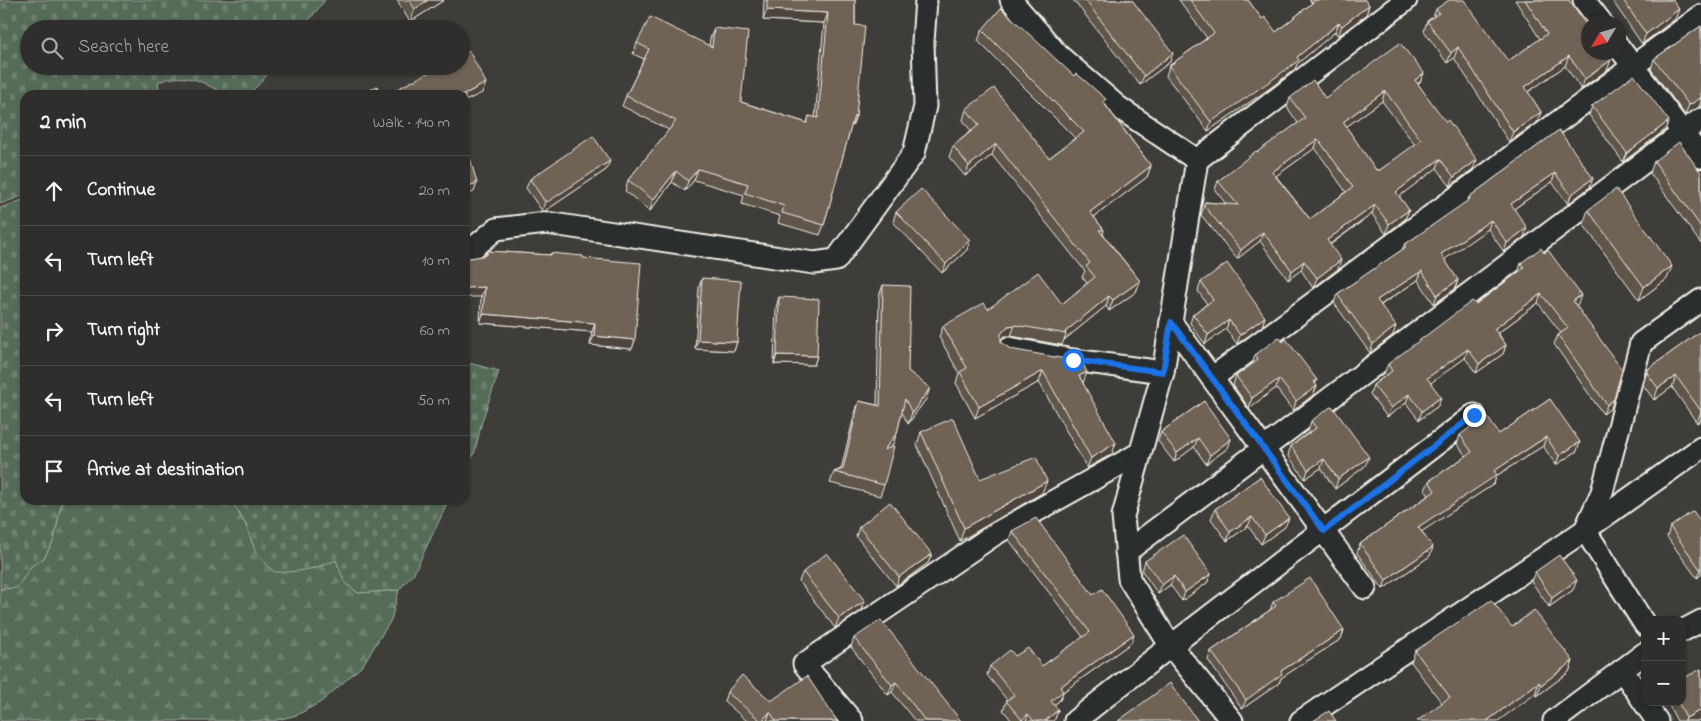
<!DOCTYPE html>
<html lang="en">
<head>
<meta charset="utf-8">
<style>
	body { margin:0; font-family:"Indie Flower",sans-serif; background:#3b3a38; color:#f1f3f6 }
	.controls { position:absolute; right:15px; bottom:15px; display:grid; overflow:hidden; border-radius:10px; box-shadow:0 1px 4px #0004 }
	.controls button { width:45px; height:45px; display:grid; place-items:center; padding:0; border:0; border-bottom:1px solid #4a4a48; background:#2f2e2c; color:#f1f3f6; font:25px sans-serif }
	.compass { position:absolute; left:1581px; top:15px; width:45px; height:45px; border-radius:50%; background:#2f2e2c; box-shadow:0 1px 4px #0004; rotate:232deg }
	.stop { position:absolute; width:15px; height:15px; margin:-11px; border:4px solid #1a73e8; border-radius:50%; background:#fff }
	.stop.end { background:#1a73e8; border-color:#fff; box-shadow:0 1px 5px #0008 }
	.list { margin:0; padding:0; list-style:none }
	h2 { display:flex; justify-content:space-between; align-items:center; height:65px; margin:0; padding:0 20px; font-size:21px }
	h2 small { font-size:16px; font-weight:400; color:#a7a8a9 }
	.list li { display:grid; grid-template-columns:32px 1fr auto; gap:15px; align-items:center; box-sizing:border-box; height:70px; padding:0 20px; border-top:1px solid #4a4a48 }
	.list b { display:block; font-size:19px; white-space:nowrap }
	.list em { font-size:16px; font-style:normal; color:#a7a8a9 }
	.icon { flex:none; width:28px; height:28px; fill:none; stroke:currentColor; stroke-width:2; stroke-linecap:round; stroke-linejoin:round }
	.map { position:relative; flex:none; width:1701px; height:721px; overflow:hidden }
	.search { position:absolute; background:#2f2e2c; box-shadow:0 1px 4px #0004; left:20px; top:20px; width:450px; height:55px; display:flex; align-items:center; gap:12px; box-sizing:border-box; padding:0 18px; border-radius:28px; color:#a7a8a9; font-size:19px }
	.panel { position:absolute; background:#2f2e2c; box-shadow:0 1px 4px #0004; left:20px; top:90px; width:450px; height:415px; border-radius:15px }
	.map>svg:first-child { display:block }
	.forest { fill:url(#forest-firs); stroke:#a4aea0 }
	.cemetery { fill:url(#cemetery-stones); stroke:#a4aea0 }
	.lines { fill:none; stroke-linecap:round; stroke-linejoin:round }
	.minor-casing { stroke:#f4f1e8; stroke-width:25 }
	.minor { stroke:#2a2d2e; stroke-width:21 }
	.wall { fill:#5f554a; stroke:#f4f1e8; fill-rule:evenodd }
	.shaded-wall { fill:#4e453c; stroke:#f4f1e8 }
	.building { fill:#6f6356; stroke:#f4f1e8; fill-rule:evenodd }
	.route { stroke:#1a73e8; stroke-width:6 }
</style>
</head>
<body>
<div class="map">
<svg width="1701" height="721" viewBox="0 0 1701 721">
	<defs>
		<pattern id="forest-firs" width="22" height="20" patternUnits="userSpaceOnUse" patternTransform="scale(1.25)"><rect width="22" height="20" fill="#556c58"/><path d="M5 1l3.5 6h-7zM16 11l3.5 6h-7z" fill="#6e8170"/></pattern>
		<pattern id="cemetery-stones" width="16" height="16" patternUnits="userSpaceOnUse" patternTransform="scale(1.25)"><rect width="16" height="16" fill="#556c58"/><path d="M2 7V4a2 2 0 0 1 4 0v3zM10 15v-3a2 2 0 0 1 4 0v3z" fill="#6e8170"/></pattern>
	</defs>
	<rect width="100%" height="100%" fill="#3f3d3a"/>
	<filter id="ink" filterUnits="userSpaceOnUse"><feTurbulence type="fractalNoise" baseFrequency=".02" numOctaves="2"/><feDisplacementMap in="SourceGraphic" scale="10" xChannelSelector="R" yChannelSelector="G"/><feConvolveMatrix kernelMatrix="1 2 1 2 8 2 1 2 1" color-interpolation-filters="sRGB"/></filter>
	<g filter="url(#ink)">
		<!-- forest -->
		<path class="forest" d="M62 500H223L233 503 246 525 256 553 315 569 336 559 345 583 358 593 399 590 391 620 362 666 321 702 297 715 273 721H0V589L17 587 31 566 44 558 54 540Z"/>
		<!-- cemetery -->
		<g class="cemetery">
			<path d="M0 0H325L302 29H29V66H274C267 75 255 92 243 95 226 100 208 82 192 79 179 76 169 78 158 82L160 95H25V195L0 204Z"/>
			<path d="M25 199V500H62L54 540 44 558 31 566 17 588 0 589V208Z"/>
			<path d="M465 362 499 371 482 421 475 451 465 472Z"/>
			<path d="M223 500H449L414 573 399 590 358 593 345 583 336 560C315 569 297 573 274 572L256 553 246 525 233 503Z"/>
		</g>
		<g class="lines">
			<!-- minor casing -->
			<g class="minor-casing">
				<g id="minor">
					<path d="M1011 0 1058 55 1118 107 1197 160"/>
					<path d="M1584 0 1601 22"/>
					<path d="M1618 46 1701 157"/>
					<path d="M465 255 496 229 546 223 814 263 836 260 914 153 925 106 923 42 926 0"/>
					<path d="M1171 322 1365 588"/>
					<path d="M1009 348 1073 360 1163 372"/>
					<path d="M1212 378 1701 16"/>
					<path d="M1585 530 1602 492 1641 343 1701 300"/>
					<path d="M1585 530 1701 448"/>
					<path d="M1126 552 1701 119"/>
					<path d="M1682 631 1701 621"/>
					<path d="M1622 670 1657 721"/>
					<path d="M852 721 804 664 995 534 1140 453"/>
					<path d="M1075 721C1206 616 1341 518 1474 415"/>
					<path d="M1232 721 1170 645 1129 579 1123 516 1163 372 1197 160 1406 0"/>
					<path d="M1301 721 1585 530 1645 625"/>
					<path d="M1554 721 1645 653"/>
				</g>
			</g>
			<!-- minor -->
			<use href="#minor" class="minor"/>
		</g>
		<!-- wall -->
		<g class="wall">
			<path d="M397 0H444L410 22Z"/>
			<path d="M764 0H855L856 116 852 126H851L824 225 820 235 778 223 780 216 742 204 744 195 694 180 685 191 672 182 650 211 625 191 628 180 669 130 622 106 626 96 644 59 633 54 637 43 709 46 710 39 714 28 741 102 807 123 809 116 815 118 824 23 763 20Z"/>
			<path d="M1073 0H1132L1170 62 1140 85 1087 17Z"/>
			<path d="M1179 0H1248L1262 19 1276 32 1312 3 1309 0H1365L1369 5 1366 15 1338 36 1335 32 1297 64 1295 69 1273 86 1208 131 1166 76 1169 66 1207 38Z"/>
			<path d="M1515 0H1569L1607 70 1581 89 1565 66 1528 92 1541 112 1537 122 1509 142 1454 58 1447 63 1424 31 1427 21 1433 17 1436 9 1508 61 1540 39Z"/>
			<path d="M1612 0H1673L1675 19 1642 44Z"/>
			<path d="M1701 26V107H1699L1685 115 1651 69 1654 59Z"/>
			<path d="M982 30 1074 76 1105 104 1151 166 1147 177 1094 217 1104 230 1103 234 1140 281 1136 292 1109 311 1106 306 1064 340 1062 345 1011 336H1004L1001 340V342L1010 349 1083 383 1112 454 1087 468 1039 382 975 418 956 383 959 373 939 337 943 326 988 309 1062 304 1087 283 1082 277 1085 271 992 155 965 176 949 157 953 146 971 131 963 120 966 109 1049 158 1075 138 978 41Z"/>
			<path d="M1424 73 1420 82 1418 84 1473 169 1450 186 1437 168 1399 196 1409 210 1405 219 1386 234 1372 214 1330 245 1338 269 1313 288 1301 270 1288 280 1260 241 1237 259 1201 215 1205 202 1226 204 1215 190 1218 181 1298 123 1287 107 1290 98H1325ZM1382 101 1415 145 1380 170H1376L1346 127ZM1315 148 1346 192 1310 219 1276 176Z"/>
			<path d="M1592 106 1665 130 1623 162 1589 115Z"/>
			<path d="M1559 130 1590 187 1568 204 1552 182 1514 209 1524 237 1504 252 1488 229 1444 259 1458 280 1455 289 1434 304 1418 280 1381 305 1393 335 1370 353 1334 303 1337 294 1402 250 1404 245 1467 202 1469 197Z"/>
			<path d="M1654 161 1701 173V244L1650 173Z"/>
			<path d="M606 170 545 211H542L526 188 530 179Z"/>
			<path d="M1588 210 1667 279 1639 300 1583 224Z"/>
			<path d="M896 212 970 240 967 250 942 273 893 222Z"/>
			<path d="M487 251 550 255 551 253 583 258 635 340 632 349 590 345 592 332 480 323 481 297 470 258 486 256Z"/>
			<path d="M1521 263 1578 304 1576 305 1614 399 1611 408 1603 414 1554 344 1558 335 1561 333 1538 303 1498 333 1506 345 1503 354 1476 373 1465 358 1430 383 1438 406 1419 420 1406 403 1387 417 1370 394 1373 385 1386 375 1384 373 1388 364 1476 304 1518 273Z"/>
			<path d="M702 278 737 342 734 351 695 349 699 287Z"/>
			<path d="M1201 282 1265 317 1262 326 1237 344 1226 329 1205 344 1190 323 1193 314 1207 304 1198 291Z"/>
			<path d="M883 285 908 371 926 399 908 424 902 412 897 433 893 444 890 447 884 485 880 496 830 483 834 472 841 469 855 412 859 401 877 405 879 296Z"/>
			<path d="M779 297 817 356 814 365 774 364 776 307Z"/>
			<path d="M1701 331V420L1697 423 1672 387 1654 400 1643 385 1648 369Z"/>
			<path d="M1283 342 1317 380 1315 384 1317 386 1313 395 1293 411 1276 388 1249 408 1233 385 1236 376 1252 365 1255 355Z"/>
			<path d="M1550 399 1577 451 1556 465 1543 446 1496 476 1494 484 1422 531 1430 556 1383 589 1357 553 1360 544 1429 495 1425 490 1429 481 1466 456 1457 444 1460 435 1499 434Z"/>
			<path d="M1204 401 1228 448 1206 464 1194 447 1174 462 1158 441 1161 432Z"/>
			<path d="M1311 421 1365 466 1335 489 1321 468 1305 479 1288 455 1291 446 1309 432 1308 431Z"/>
			<path d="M921 432 980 479 1042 493 960 541 917 445Z"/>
			<path d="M1260 477 1285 527 1261 544 1248 526 1227 541 1211 519 1215 509Z"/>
			<path d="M1701 522V575L1697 578 1667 537 1670 527Z"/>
			<path d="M859 527 932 554 928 563 896 586 856 536Z"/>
			<path d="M1012 531 1093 595 1131 643 1063 692 1060 700 1054 705 1058 710 1055 719 1053 721H1012L1003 710 1007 700 987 675 990 666 1015 656 1042 666 1083 637 1009 540Z"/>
			<path d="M1145 561 1211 574 1207 583 1182 601 1170 585 1158 594 1142 571Z"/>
			<path d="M803 572 862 610 835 628 799 581Z"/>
			<path d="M1535 572 1573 590 1549 607 1531 581Z"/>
			<path d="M1273 602 1344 630 1341 639 1281 678 1279 683 1242 709 1208 660 1211 651 1270 610Z"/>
			<path d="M1512 627 1573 661 1569 672 1537 696 1535 694 1442 703 1411 662 1415 651Z"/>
			<path d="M854 638 961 721H915L892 692 888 695 851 647Z"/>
			<path d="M1701 669V719L1698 721H1677L1667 702H1682Z"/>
			<path d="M727 692 771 701 837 721H747L724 701Z"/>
		</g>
		<!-- shaded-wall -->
		<g class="shaded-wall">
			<path d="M428 0H444L410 22 415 9Z"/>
			<path d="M1369 5 1366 15 1338 36 1342 26Z"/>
			<path d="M1679 9 1675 19 1642 44 1646 34Z"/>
			<path d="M767 10 828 13 824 23 763 20Z"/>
			<path d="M1339 23 1335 32 1297 64 1295 69 1273 86 1208 131 1211 122 1297 57Z"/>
			<path d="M1458 47 1454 58 1447 63 1451 53Z"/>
			<path d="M1173 53 1170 62 1140 85 1144 76Z"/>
			<path d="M1569 56 1565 66 1521 97 1525 87Z"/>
			<path d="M1611 60 1607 70 1581 89 1585 79Z"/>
			<path d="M1424 73 1420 82 1411 89 1415 80Z"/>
			<path d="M486 83 482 93 465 101V95H463Z"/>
			<path d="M1385 91 1382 101 1339 132 1343 122Z"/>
			<path d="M1701 98V101L1699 107 1685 115 1689 105Z"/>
			<path d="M1541 112 1537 122 1509 142 1513 132Z"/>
			<path d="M854 116H856L852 126H850Z"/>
			<path d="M1669 121 1665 130 1623 162 1627 153Z"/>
			<path d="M1318 139 1315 148 1269 181 1272 172Z"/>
			<path d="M996 144 992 155 965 176 969 166Z"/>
			<path d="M1440 159 1437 168 1393 201 1396 192Z"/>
			<path d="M1477 160 1473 169 1450 186 1454 177Z"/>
			<path d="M610 161 606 170 545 211H542L545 202Z"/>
			<path d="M1151 166 1147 177 1086 223 1090 212Z"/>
			<path d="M698 169 694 180 685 191 688 181Z"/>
			<path d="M676 171 672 182 650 211 653 200Z"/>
			<path d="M1555 173 1552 182 1508 213 1511 204Z"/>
			<path d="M1593 178 1590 187 1568 204 1571 195Z"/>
			<path d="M477 183 474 192 465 195V187Z"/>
			<path d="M1375 205 1372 214 1323 249 1327 240Z"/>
			<path d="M1409 210 1405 219 1386 234 1389 224Z"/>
			<path d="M1491 220 1488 229 1438 264 1441 254Z"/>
			<path d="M1527 228 1524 237 1504 252 1507 243Z"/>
			<path d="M1263 232 1260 241 1237 259 1241 250Z"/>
			<path d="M970 240 967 250 942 273 946 264Z"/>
			<path d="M1341 260 1338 269 1313 288 1317 278Z"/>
			<path d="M1304 261 1301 270 1288 280 1292 271Z"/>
			<path d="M1672 266 1667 279 1639 300 1644 287Z"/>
			<path d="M1422 271 1418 280 1374 309 1377 300Z"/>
			<path d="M1458 280 1455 289 1434 304 1437 295Z"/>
			<path d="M1140 281 1136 292 1109 311 1113 300Z"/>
			<path d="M485 287 481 297H465V288Z"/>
			<path d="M1541 294 1538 303 1491 338 1494 329Z"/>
			<path d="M1581 295 1578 304 1570 310 1573 301Z"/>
			<path d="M1109 296 1106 306 1064 340 1066 334 1065 332Z"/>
			<path d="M483 314 595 323 592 332 480 323Z"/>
			<path d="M1265 317 1262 326 1237 344 1240 335Z"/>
			<path d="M1229 320 1226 329 1205 344 1208 335Z"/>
			<path d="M1015 325 1011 336H1004L997 345 1001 334 1008 326Z"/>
			<path d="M1396 326 1393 335 1370 353 1373 344Z"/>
			<path d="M594 336 635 340 632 349 590 345Z"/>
			<path d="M698 340 737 342 734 351 695 349Z"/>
			<path d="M1506 345 1503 354 1476 373 1479 364Z"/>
			<path d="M1468 349 1465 358 1424 388 1427 378Z"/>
			<path d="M777 355 817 356 814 365 774 364Z"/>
			<path d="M1043 371 1039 382 975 418 979 407Z"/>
			<path d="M1087 372 1083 383 1079 376Z"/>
			<path d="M1676 376 1672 387 1654 400 1658 388Z"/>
			<path d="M1279 379 1276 388 1249 408 1252 398Z"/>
			<path d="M1317 380 1314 388 1317 386 1313 395 1293 411 1296 401Z"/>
			<path d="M930 388 926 399 908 424 912 413Z"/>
			<path d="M1409 394 1406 403 1387 417 1391 408Z"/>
			<path d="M1441 397 1438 406 1419 420 1422 411Z"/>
			<path d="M1614 399 1611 408 1603 414 1607 405Z"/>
			<path d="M1701 411V420L1697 423Z"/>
			<path d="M897 433 893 444 880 461 884 450Z"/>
			<path d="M1546 437 1543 446 1496 476 1494 484 1415 536 1418 527 1494 471Z"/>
			<path d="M1198 438 1194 447 1174 462 1177 453Z"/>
			<path d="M1231 439 1228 448 1206 464 1210 455Z"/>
			<path d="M1580 442 1577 451 1556 465 1559 456Z"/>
			<path d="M1116 443 1112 454 1087 468 1091 458Z"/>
			<path d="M1369 457 1365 466 1335 489 1338 479Z"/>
			<path d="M1324 459 1321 468 1305 479 1308 470Z"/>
			<path d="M1047 481 1042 493 960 541 964 528Z"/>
			<path d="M1252 517 1248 526 1227 541 1230 532Z"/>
			<path d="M1289 518 1285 527 1261 544 1265 535Z"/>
			<path d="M1433 547 1430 556 1383 589 1386 580Z"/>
			<path d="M932 554 928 563 896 586 899 577Z"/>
			<path d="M1701 568V575L1697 578 1700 569Z"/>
			<path d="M1211 574 1207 583 1182 601 1185 592Z"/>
			<path d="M1174 576 1170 585 1158 594 1162 585Z"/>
			<path d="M1577 580 1573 590 1549 607 1552 598Z"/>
			<path d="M865 601 862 610 835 628 839 618Z"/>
			<path d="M1344 630 1341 639 1281 678 1279 683 1242 709 1246 700 1281 671Z"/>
			<path d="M1134 634 1131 643 1063 692 1060 700 1047 710 1051 701 1060 687Z"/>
			<path d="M1573 661 1569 672 1537 696 1541 685Z"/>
			<path d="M896 682 892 692 888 695 892 685Z"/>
			<path d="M1539 682 1535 694 1498 721H1487Z"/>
			<path d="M1058 710 1055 719 1053 721H1045Z"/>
			<path d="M1701 710V719L1698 721H1685L1686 718Z"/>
			<path d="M770 712 767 721H762Z"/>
			<path d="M1028 714 1026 721H1021Z"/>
		</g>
		<!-- building -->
		<g class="building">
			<path d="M409 0H428L415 9Z"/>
			<path d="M767 0H855V25L865 26 856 116H854L824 225 782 213 784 206 745 193 748 184 698 169 688 181 676 171 653 200 628 180 676 121 626 96 649 49 637 43 650 17 712 47 714 28 748 32 741 102 807 123 809 116 818 118 828 13 767 10Z"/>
			<path d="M1085 0H1132L1173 53 1144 76Z"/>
			<path d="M1190 0H1248L1262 19 1265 17 1276 32 1316 0H1365L1369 5 1342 26 1339 23 1297 57 1299 60 1276 77 1211 122 1169 66 1214 33Z"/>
			<path d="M1449 0H1464L1508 61 1547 34 1525 0H1569L1588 28V52H1606L1611 60 1585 79 1569 56 1525 87 1541 112 1513 132 1458 47 1451 53 1427 21 1439 13 1436 9Z"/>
			<path d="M1623 0H1673L1679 9 1646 34Z"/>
			<path d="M1001 8 1074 76 1076 73 1106 99 1103 102 1151 166 1090 212 1104 230H1099L1140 281 1113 300 1109 296 1065 332 1066 334 1015 325 1008 326 1001 334V342L1010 349 1082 362 1087 372 1079 376 1116 443 1091 458 1043 371 979 407 960 372 967 368 943 326 984 303 988 309 1038 272 1062 304 1095 277 1086 266 1090 263 996 144 969 166 953 146 979 125 966 109 994 88 1049 158 1084 132 982 30Z"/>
			<path d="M1701 26V98L1689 105 1654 59Z"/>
			<path d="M1400 43 1424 73 1415 80 1446 122 1448 120 1477 160 1454 177 1440 159 1396 192 1409 210 1389 224 1375 205 1327 240 1341 260 1317 278 1304 261 1292 271 1263 232 1241 250 1204 206 1205 202 1238 205 1218 181 1256 151 1257 152 1305 118 1290 98 1313 80 1325 98ZM1385 91 1421 140 1380 170H1376L1343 122ZM1318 139 1353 187 1310 219 1272 172Z"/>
			<path d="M469 51 486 83 463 95H386L441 66H461V55Z"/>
			<path d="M1634 75 1669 121 1627 153 1592 106Z"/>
			<path d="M377 86 381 95H361Z"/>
			<path d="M1559 130 1593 178 1571 195 1555 173 1511 204 1527 228 1507 243 1491 220 1441 254 1458 280 1437 295 1422 271 1377 300 1396 326 1373 344 1337 294 1406 247 1404 245 1470 199 1469 197Z"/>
			<path d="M593 136 610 161 549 201 545 202 530 179Z"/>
			<path d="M1679 142 1701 173V227L1654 161Z"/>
			<path d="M468 151 477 183 465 187V152Z"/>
			<path d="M921 189 970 240 946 264 896 212Z"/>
			<path d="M1616 189 1672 266 1644 287 1588 210Z"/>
			<path d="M1541 248 1544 253 1548 250 1581 295 1573 301 1622 370 1614 399 1607 405 1558 335 1568 328 1541 294 1494 329 1506 345 1479 364 1468 349 1427 378 1441 397 1422 411 1409 394 1391 408 1373 385 1392 371 1388 364 1472 301 1476 304 1524 268 1521 263Z"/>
			<path d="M487 251 551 255V253L583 256V258L641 263 635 340 594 336 595 323 483 314 485 287 465 288V257L470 258 487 255Z"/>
			<path d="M1227 263 1265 317 1240 335 1229 320 1208 335 1193 314 1213 300 1201 282Z"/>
			<path d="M702 278 741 281 737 342 698 340Z"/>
			<path d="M883 285 910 286 908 371 930 388 912 413 905 399 897 433 884 450 894 446 884 485 834 472 843 469 859 401 880 406Z"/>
			<path d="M779 297 819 299 817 356 777 355Z"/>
			<path d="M1701 331V411L1676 376 1658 388 1647 373 1648 369Z"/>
			<path d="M1279 337 1283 342 1286 339 1317 380 1314 382 1317 386 1296 401 1279 379 1252 398 1236 376 1258 360 1255 355Z"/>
			<path d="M1550 399 1580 442 1559 456 1546 437 1494 471 1497 475 1418 527 1433 547 1386 580 1360 544 1435 491 1429 481 1472 452 1460 435 1486 415 1499 434Z"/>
			<path d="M1204 401 1231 439 1210 455 1198 438 1177 453 1161 432Z"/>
			<path d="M1332 406 1369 457 1338 479 1324 459 1308 470 1291 446 1316 428 1311 421Z"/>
			<path d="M953 418 980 479 1036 457 1047 481 964 528 921 432Z"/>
			<path d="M1260 477 1289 518 1265 535 1252 517 1230 532 1215 509Z"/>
			<path d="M890 502 932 554 899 577 859 527Z"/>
			<path d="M1693 511 1701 522V568L1700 569 1670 527Z"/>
			<path d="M1036 518 1093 595 1102 589 1134 634 1060 687 1063 691 1051 701 1058 710 1045 721H1034L1028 714 1022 720 1006 701 1014 695 990 666 1010 650 1015 656 1028 648 1042 666 1090 632 1012 531Z"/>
			<path d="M1183 535 1211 574 1185 592 1174 576 1162 585 1145 561Z"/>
			<path d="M827 553 865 601 839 618 803 572Z"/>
			<path d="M1559 555 1577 580 1552 598 1535 572Z"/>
			<path d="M1310 578 1344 630 1281 671 1282 674 1246 700 1211 651 1276 606 1273 602Z"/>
			<path d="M1491 600 1512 627 1534 610 1573 661 1541 685 1539 682 1487 721H1417L1450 697 1415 651Z"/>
			<path d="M881 620 961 721H925L896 682 892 685 854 638Z"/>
			<path d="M1701 669V710L1686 718 1678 702H1682V679Z"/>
			<path d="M742 675 771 701 807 676 837 721H776L770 712 762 721H761L727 692Z"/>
			<path d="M1170 683 1198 721H1118Z"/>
			<path d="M1329 711 1336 721H1313Z"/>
		</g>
	</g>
	<g class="lines" filter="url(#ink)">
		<!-- route -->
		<path class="route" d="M1073 360 1163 372 1171 322 1324 531 1474 415"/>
	</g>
</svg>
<div class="controls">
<button>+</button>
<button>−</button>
</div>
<svg class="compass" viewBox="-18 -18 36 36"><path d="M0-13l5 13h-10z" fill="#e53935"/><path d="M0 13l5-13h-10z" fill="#a7a8a9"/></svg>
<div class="stop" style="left:1073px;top:360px"></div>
<div class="stop end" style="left:1474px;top:415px"></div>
<div class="search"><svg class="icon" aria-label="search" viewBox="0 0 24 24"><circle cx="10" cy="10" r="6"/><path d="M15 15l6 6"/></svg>Search here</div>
<section class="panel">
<h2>2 min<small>Walk · 140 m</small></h2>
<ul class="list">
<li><svg class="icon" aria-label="ahead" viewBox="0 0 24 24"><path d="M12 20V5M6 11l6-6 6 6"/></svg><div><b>Continue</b></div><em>20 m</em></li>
<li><svg class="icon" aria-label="left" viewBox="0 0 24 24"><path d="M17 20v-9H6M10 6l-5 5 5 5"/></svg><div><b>Turn left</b></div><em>10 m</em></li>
<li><svg class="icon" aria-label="right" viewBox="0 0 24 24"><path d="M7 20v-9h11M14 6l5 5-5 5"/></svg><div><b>Turn right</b></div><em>60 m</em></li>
<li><svg class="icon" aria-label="left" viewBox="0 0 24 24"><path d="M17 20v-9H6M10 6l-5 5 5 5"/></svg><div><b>Turn left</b></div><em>50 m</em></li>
<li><svg class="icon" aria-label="arrive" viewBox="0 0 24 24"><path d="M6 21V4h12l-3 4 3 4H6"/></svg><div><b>Arrive at destination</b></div></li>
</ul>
</section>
</div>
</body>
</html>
